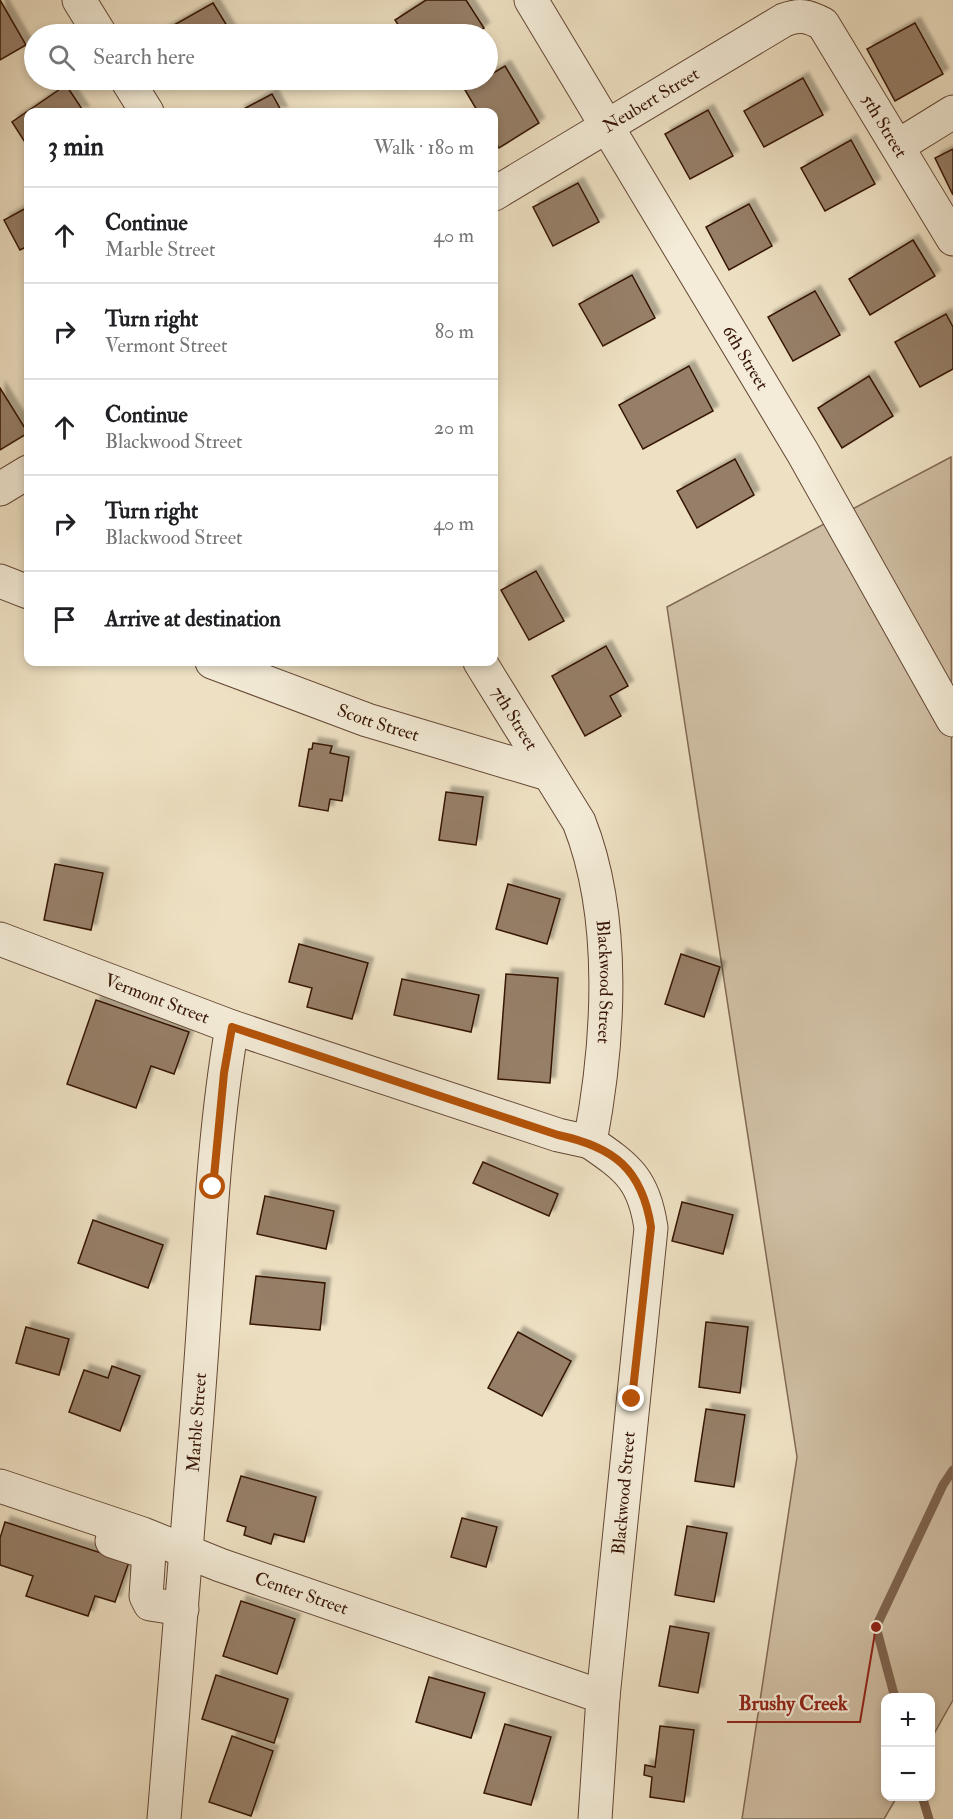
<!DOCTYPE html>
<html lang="en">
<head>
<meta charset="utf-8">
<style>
	body { margin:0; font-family:"IM FELL Double Pica",serif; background:#f6f6f6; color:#202124 }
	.controls { position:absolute; right:18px; bottom:18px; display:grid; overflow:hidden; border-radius:12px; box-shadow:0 3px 9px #0003 }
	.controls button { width:54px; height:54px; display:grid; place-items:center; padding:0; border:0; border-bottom:2px solid #e0e0e0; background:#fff; color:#202124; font:30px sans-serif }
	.stop { position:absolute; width:18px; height:18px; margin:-14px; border:4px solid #b45309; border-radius:50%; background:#fff }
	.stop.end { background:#b45309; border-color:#fff; box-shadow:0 2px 6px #0008 }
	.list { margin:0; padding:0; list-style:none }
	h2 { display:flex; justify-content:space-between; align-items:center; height:78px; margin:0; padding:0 24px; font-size:26px }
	h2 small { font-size:20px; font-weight:400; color:#757577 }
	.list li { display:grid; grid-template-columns:39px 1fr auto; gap:18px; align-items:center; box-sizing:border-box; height:96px; padding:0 24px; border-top:2px solid #e0e0e0 }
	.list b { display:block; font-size:22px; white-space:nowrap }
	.list p { margin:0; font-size:20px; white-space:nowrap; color:#757577 }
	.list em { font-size:20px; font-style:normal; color:#757577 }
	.icon { flex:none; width:33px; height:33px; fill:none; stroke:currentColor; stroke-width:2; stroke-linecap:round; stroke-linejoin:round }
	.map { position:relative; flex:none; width:953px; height:1819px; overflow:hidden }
	.search { position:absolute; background:#fff; box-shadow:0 3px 9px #0003; left:24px; top:24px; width:474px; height:66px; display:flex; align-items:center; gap:15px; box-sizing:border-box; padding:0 21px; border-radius:33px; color:#757577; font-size:22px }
	.panel { position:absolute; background:#fff; box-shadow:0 3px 9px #0003; left:24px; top:108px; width:474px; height:558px; border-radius:12px }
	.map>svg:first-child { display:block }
	.green { fill:#cfbea3; stroke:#826954; stroke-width:1.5 }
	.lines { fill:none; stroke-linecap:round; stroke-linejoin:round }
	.stream { stroke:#7f6550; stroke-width:9 }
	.building { fill:#967f68; stroke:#361405; stroke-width:1.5; filter:url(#shadow) }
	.minor-casing { stroke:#644734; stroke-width:35 }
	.minor { stroke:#f4ecd8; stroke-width:33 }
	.route { stroke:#b45309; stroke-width:8 }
	.labels { text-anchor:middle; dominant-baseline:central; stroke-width:4.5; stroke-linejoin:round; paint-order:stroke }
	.street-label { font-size:18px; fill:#361405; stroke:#f4ecd8 }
	.leader { fill:none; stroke:#8f2418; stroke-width:2 }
	.callout-dot { fill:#8f2418; stroke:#f4ecd8; stroke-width:2 }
	.callout-label { font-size:20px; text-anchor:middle; font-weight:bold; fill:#8f2418; stroke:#f4ecd8; stroke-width:4.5; stroke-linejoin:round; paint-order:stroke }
</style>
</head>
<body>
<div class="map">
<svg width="953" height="1819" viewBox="0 0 953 1819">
	<defs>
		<filter id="shadow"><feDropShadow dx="5.5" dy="-5.5" stdDeviation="1.5" flood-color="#0004"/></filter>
	</defs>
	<rect width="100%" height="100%" fill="#eee1c3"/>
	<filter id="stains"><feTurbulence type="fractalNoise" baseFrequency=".00333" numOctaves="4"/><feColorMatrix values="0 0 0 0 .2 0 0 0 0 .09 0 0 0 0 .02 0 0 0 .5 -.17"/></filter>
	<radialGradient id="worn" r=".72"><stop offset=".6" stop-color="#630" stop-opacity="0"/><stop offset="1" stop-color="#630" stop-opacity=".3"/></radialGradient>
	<!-- green -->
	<path class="green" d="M951 457 953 1700 931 1739 930 1698H886V1796L897 1797 884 1819H742L797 1457 667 607Z"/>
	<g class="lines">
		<!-- stream -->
		<g class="stream">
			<path d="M895 1698 876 1627 943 1485 953 1470"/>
			<path d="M922 1796 929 1819"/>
		</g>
	</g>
	<!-- building -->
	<g class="building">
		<path d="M0 0 26 45 0 60Z"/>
		<path d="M426 0H466L484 28 475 34H404L395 20Z"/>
		<path d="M213 3 232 34H158Z"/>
		<path d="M915 23 943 74 895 101 867 49Z"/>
		<path d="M505 66 539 123 499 148 494 139V112H478L465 90 482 80H488V76Z"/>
		<path d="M803 78 823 115 764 147 744 111Z"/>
		<path d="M66 85 84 112H28V147L12 122Z"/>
		<path d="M272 94 282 112H238Z"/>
		<path d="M708 110 733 156 690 179 665 134Z"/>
		<path d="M851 140 875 184 825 211 801 168Z"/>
		<path d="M953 149V195L935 158Z"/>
		<path d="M578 183 599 222 553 246 533 207Z"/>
		<path d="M749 204 772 246 729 270 706 227Z"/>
		<path d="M28 207V246L20 250 4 220Z"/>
		<path d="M913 240 935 276 870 315 849 279Z"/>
		<path d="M632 275 655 318 603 346 579 304Z"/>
		<path d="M815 291 840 335 793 361 768 317Z"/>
		<path d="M946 314 953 327V369L920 387 895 342Z"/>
		<path d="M689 366 713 411 643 449 619 405Z"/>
		<path d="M869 376 893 416 842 448 818 408Z"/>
		<path d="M0 388 28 433 0 450Z"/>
		<path d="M735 459 754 495 697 528 677 491Z"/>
		<path d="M536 571 564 621 529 640 501 590Z"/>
		<path d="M606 646 628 686 610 696 621 716 585 736 552 676Z"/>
		<path d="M313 743 332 746 330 753 349 757 342 801 330 799 328 811 299 806 309 749H312Z"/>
		<path d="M446 792 483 797 476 845 439 840Z"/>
		<path d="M55 864 103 873 91 930 44 920Z"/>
		<path d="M508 884 560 899 547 944 496 929Z"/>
		<path d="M299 944 368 963 352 1019 307 1007 312 988 289 982Z"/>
		<path d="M681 954 720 967 704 1017 665 1004Z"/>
		<path d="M506 974 558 978 550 1083 498 1079Z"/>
		<path d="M402 979 479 995 471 1032 394 1015Z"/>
		<path d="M96 1000 189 1032 174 1074 151 1066 136 1108 67 1084Z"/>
		<path d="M483 1162 558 1194 549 1216 473 1183Z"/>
		<path d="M265 1196 334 1211 326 1249 257 1234Z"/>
		<path d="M682 1202 733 1215 723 1254 672 1241Z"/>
		<path d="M93 1220 163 1245 148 1288 78 1263Z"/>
		<path d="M256 1276 325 1283 320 1330 250 1324Z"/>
		<path d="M706 1322 748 1327 740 1393 699 1387Z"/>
		<path d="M26 1327 69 1339 59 1375 16 1363Z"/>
		<path d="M518 1332 571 1361 542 1416 488 1388Z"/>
		<path d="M112 1366 140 1376 120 1431 69 1412 84 1370 108 1378Z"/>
		<path d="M706 1409 745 1415 734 1487 695 1481Z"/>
		<path d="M241 1476 316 1497 304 1542 274 1534 271 1544 244 1535 246 1527 227 1521Z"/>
		<path d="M462 1518 497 1527 486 1567 451 1557Z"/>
		<path d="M5 1522 129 1562 115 1602 95 1596 88 1616 26 1596 33 1576 0 1565V1538Z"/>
		<path d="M687 1526 727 1533 714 1602 675 1595Z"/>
		<path d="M241 1601 295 1619 277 1674 223 1656Z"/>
		<path d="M670 1626 709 1633 698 1693 659 1686Z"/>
		<path d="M216 1675 288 1699 274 1743 202 1719Z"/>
		<path d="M429 1677 485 1693 471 1738 416 1722Z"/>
		<path d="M505 1724 551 1737 531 1805 484 1793Z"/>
		<path d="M660 1726 694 1730 684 1802 650 1797 652 1777 644 1775 645 1765 655 1767Z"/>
		<path d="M232 1736 273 1751 251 1816 209 1802Z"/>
	</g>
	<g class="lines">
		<!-- minor casing -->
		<g class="minor-casing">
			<g id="minor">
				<path d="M79 0 100 34"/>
				<path id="s1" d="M531 0 803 453 953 720"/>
				<path d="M127 80 147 112"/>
				<path d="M898 146 953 112"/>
				<path id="s2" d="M494 194 784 20C800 14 808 16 823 24L953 239"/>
				<path d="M0 489 28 472"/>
				<path d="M0 581 28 592"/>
				<path id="s3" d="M212 662 367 720 548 774"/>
				<path id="s4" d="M480 662 579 822C617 918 609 1043 590 1142 628 1168 644 1180 651 1228L603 1697 595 1819"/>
				<path id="s5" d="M0 939 232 1027 558 1135 590 1142"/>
				<path id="s6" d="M0 1486 143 1534 220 1565 603 1697"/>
				<path d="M112 1541 149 1553 146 1596 150 1604 182 1609"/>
				<path id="s7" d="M164 1819C177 1667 190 1514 201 1361 209 1250 213 1137 232 1027"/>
			</g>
		</g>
		<!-- minor -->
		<use href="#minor" class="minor"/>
	</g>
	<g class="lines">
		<!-- route -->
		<path class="route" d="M213 1187 224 1073 232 1027 558 1135C614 1147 642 1169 651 1227L632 1399"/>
	</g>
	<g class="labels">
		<!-- street labels -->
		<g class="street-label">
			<text stroke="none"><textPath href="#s2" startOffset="183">Neubert Street</textPath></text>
			<text stroke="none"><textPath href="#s2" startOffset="498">5th Street</textPath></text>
			<text stroke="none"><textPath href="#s1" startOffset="417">6th Street</textPath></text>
			<text stroke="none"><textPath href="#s4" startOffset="66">7th Street</textPath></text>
			<text stroke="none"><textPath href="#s3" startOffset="177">Scott Street</textPath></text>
			<text stroke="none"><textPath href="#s4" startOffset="351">Blackwood Street</textPath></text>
			<text stroke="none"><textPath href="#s5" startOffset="168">Vermont Street</textPath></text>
			<text stroke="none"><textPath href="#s7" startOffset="398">Marble Street</textPath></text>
			<text transform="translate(624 1493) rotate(-85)">Blackwood Street</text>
			<text stroke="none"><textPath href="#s6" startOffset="320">Center Street</textPath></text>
		</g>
	</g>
	<!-- callouts -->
	<path class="leader" d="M876 1627L860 1722H727"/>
	<circle class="callout-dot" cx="876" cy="1627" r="6"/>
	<g class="callout-label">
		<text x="793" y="1710">Brushy Creek</text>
	</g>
	<rect width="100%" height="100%" filter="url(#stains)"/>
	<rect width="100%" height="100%" fill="url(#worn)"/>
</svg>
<div class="controls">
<button>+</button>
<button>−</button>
</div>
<div class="stop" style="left:213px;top:1187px"></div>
<div class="stop end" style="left:632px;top:1399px"></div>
<div class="search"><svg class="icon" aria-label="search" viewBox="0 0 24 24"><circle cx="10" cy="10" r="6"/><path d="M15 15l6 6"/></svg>Search here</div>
<section class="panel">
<h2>3 min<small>Walk · 180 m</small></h2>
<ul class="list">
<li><svg class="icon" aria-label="ahead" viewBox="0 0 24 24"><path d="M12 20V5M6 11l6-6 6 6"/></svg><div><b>Continue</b><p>Marble Street</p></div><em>40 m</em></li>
<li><svg class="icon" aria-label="right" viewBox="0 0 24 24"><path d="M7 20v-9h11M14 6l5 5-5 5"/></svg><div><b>Turn right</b><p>Vermont Street</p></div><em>80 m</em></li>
<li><svg class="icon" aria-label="ahead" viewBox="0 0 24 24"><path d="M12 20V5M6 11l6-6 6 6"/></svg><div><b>Continue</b><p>Blackwood Street</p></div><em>20 m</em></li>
<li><svg class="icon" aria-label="right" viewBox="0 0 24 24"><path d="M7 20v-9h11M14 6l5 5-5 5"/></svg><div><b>Turn right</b><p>Blackwood Street</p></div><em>40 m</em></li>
<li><svg class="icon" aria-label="arrive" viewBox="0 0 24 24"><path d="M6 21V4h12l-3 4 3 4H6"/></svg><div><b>Arrive at destination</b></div></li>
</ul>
</section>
</div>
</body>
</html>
